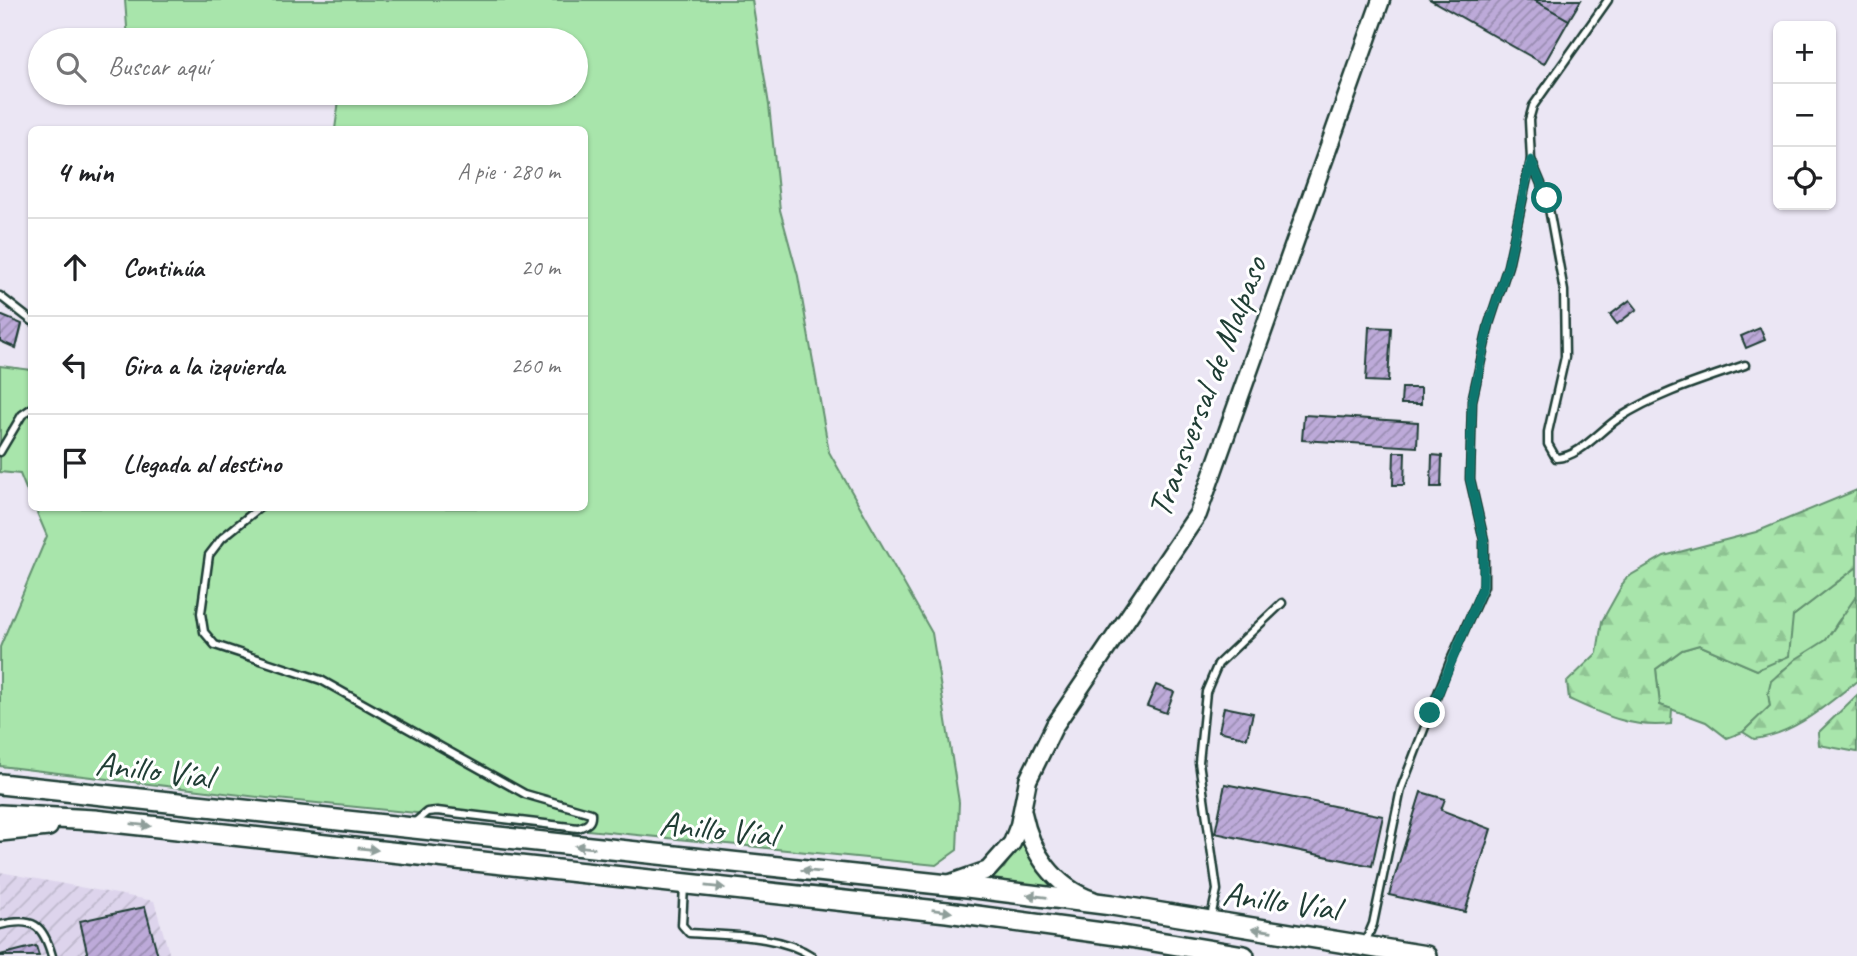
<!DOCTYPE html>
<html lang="es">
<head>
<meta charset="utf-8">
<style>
	body { margin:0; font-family:Caveat,sans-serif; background:#f6f6f6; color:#202124 }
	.controls { position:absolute; right:21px; top:21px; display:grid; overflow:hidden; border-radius:10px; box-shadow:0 2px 5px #0004 }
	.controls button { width:63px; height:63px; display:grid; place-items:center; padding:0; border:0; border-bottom:2px solid #e0e0e0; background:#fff; color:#202124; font:35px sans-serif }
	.stop { position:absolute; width:21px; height:21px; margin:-16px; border:5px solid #0f766e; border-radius:50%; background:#fff }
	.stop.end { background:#0f766e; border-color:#fff; box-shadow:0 2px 7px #0008 }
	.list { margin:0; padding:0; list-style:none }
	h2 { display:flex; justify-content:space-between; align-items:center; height:91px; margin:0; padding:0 28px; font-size:30px }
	h2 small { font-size:23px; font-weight:400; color:#757577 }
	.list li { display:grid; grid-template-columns:46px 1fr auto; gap:21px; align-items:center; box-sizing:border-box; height:98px; padding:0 28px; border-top:2px solid #e0e0e0 }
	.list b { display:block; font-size:26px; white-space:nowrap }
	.list em { font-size:23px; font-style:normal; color:#757577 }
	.icon { flex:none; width:38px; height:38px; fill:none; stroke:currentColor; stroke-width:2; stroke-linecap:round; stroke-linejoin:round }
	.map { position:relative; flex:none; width:1857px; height:956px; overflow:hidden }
	.search { position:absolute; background:#fff; box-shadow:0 2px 5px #0004; left:28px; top:28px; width:560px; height:77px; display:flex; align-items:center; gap:18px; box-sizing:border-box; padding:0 24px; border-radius:38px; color:#757577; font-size:26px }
	.panel { position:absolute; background:#fff; box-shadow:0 2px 5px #0004; left:28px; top:126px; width:560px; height:385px; border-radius:10px }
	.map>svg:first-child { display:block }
	.industrial { fill:url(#industrial-furrows) }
	.green { fill:#a8e5ab; stroke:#649170; stroke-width:2 }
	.forest { fill:url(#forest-firs); stroke:#649170; stroke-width:2 }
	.building { fill:url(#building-hatch); stroke:#1f3d34; stroke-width:2 }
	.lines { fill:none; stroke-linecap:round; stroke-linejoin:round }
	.service-casing { stroke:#1f3d34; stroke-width:11 }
	.secondary-casing { stroke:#1f3d34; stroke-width:21 }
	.trunk-casing { stroke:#1f3d34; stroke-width:24 }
	.service { stroke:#fff; stroke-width:6 }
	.secondary { stroke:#fff; stroke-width:16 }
	.trunk { stroke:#fff; stroke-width:19 }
	.oneway { fill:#8f9e9a }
	.route { stroke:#0f766e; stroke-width:9 }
	.labels { text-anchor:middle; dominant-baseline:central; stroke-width:6; stroke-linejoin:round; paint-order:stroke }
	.street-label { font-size:35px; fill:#1f3d34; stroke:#fff }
</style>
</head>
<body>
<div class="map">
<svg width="1857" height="956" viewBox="0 0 1857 956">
	<defs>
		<pattern id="industrial-furrows" width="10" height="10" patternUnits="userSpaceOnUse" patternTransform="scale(1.75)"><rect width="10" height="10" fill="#ddd4ec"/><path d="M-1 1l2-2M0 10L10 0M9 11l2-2" fill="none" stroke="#bdb7cb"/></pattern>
		<pattern id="forest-firs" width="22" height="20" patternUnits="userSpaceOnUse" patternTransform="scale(1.75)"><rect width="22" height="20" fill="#a8e5ab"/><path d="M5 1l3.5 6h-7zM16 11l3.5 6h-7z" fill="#90c594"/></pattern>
		<pattern id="building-hatch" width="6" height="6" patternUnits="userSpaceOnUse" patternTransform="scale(1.75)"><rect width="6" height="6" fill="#bdaad9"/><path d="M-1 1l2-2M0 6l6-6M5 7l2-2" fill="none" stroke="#998cb1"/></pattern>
	</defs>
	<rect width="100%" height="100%" fill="#ebe6f4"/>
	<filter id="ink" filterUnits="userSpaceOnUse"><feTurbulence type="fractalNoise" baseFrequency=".0143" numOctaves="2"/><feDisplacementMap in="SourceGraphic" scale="14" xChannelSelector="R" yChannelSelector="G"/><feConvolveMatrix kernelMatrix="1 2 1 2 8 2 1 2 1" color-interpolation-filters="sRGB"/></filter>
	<g filter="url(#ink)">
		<!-- industrial -->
		<path class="industrial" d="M0 872 154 901 170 956H0Z"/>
		<!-- green -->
		<g class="green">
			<path d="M125 0H752L769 105 780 210 798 276 829 452 932 633 959 802 957 850 936 865 267 798 0 766V647L47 536 35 508H584V130L335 129 340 93H576V40H128Z"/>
			<path d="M0 366 31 370V501L20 474 0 472Z"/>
			<path d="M1857 567C1857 576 1857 587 1857 595 1855 604 1847 611 1841 618 1835 624 1832 634 1826 640 1804 664 1763 666 1770 706L1743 732 1727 738 1706 722 1660 705 1656 669 1682 650 1699 645 1757 670 1793 616Z"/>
			<path d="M1022 839C1034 871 1046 879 1075 894L980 880 1004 868Z"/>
		</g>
		<!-- forest -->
		<g class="forest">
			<path d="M1857 490V567L1793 616 1789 656 1757 670 1699 645 1682 650 1656 669 1660 705 1672 709 1671 724C1632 729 1604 715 1569 699L1567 682 1597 653 1602 621 1626 578 1664 556 1756 532Z"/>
			<path d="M1857 595V681C1826 705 1795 734 1754 739L1743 732 1770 706 1768 694 1771 681 1796 659 1826 640Z"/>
			<path d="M1857 695V752L1819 745 1818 733Z"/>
		</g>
		<!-- building -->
		<g class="building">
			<path d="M1431 0H1534L1569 20 1544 64Z"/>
			<path d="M1534 0H1581L1569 20Z"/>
			<path d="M1630 300 1637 309 1617 324 1610 315Z"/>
			<path d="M0 315 22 324 16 348 0 341Z"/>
			<path d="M1369 327 1391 328 1388 382 1366 381Z"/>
			<path d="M1760 328 1765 340 1746 348 1741 336Z"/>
			<path d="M1402 388H1421V404H1401Z"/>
			<path d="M1304 415 1418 422 1417 447 1302 440Z"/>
			<path d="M1394 452H1405L1404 485H1393Z"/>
			<path d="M1432 455 1442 456 1441 487H1431Z"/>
			<path d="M1156 685 1174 692 1166 713 1147 706Z"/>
			<path d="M1224 707 1253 713 1247 738 1219 731Z"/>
			<path d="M1225 784 1383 816 1372 866 1215 833Z"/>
			<path d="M1421 792 1445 799 1441 810 1491 829 1465 912 1389 895Z"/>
			<path d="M145 907 158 956H88L80 921Z"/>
			<path d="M36 946 39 956H0V955Z"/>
		</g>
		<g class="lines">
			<!-- service casing -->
			<g class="service-casing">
				<g id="service">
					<path d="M1531 160 1547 198 1564 291 1565 357 1548 432V444L1556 458C1580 457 1600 430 1619 418 1658 393 1702 380 1745 365"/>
					<path d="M0 296 32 321"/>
					<path d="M0 452 22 415 32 408"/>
					<path d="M259 508 222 538 209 555 201 613 204 632 215 645 321 680 525 794 591 813C592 823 587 825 578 828L437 811 427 812 415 822"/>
					<path d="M684 886 682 925 689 933C728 936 779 934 812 956"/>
					<path d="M1211 917 1217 890 1199 762 1206 692 1218 664 1282 603"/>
					<path d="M0 925C33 917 43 924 52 956"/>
					<path d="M1365 943 1373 924 1401 789 1450 662 1484 586V540L1470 479 1472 401 1489 324 1508 266 1531 160 1529 120 1533 106 1608 0"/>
				</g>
			</g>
			<!-- secondary casing -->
			<g class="secondary-casing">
				<g id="secondary">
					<path d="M1023 813C1031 852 1054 887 1093 900"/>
					<path d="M951 883 988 870 1012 843 1019 825 1028 780 1055 725 1198 514 1381 0"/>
				</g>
			</g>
			<!-- trunk casing -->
			<g class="trunk-casing">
				<g id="trunk">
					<path d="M0 784 967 887 1112 905 1426 956"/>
					<path d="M0 815 94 820 947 912 1117 935 1244 956"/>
					<path d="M0 831 48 826"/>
				</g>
			</g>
			<!-- service -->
			<use href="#service" class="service"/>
			<!-- secondary -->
			<use href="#secondary" class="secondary"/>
			<!-- trunk -->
			<use href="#trunk" class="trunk"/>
		</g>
		<!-- one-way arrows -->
		<defs><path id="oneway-solid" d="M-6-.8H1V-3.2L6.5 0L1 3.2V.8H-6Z" transform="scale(1.75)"/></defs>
		<g class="oneway">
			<use href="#oneway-solid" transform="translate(141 825) rotate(6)"/>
			<use href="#oneway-solid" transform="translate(585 847) rotate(-174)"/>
			<use href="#oneway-solid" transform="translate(368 849) rotate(6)"/>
			<use href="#oneway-solid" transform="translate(811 871) rotate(-174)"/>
			<use href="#oneway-solid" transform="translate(715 887) rotate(6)"/>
			<use href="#oneway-solid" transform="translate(1037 896) rotate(-173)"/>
			<use href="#oneway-solid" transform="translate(942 911) rotate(7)"/>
			<use href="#oneway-solid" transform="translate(1262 930) rotate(-172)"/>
		</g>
	</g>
	<g class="lines" filter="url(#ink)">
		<!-- route -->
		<path class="route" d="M1430 713 1483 586 1484 540 1470 479 1472 401 1489 324 1508 265 1531 160 1547 198"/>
	</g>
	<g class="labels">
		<!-- street labels -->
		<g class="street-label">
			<text transform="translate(1207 387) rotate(-69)">Transversal de Malpaso</text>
			<text transform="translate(154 770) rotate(7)">Anillo Víal</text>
			<text transform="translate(718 829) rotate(6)">Anillo Víal</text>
			<text transform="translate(1281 901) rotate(8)">Anillo Víal</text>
		</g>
	</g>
</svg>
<div class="controls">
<button>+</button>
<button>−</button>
<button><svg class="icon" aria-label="locate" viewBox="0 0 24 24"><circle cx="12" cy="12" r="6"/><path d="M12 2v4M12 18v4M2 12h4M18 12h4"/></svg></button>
</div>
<div class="stop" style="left:1547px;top:198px"></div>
<div class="stop end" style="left:1430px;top:713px"></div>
<div class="search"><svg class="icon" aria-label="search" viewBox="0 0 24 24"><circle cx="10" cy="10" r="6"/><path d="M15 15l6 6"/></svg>Buscar aquí</div>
<section class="panel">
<h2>4 min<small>A pie · 280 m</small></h2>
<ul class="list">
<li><svg class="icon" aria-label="ahead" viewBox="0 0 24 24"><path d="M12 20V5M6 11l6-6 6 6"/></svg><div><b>Continúa</b></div><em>20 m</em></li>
<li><svg class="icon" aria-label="left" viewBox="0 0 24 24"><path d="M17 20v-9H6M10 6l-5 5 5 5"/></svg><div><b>Gira a la izquierda</b></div><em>260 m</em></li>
<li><svg class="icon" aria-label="arrive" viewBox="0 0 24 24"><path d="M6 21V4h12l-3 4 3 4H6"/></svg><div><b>Llegada al destino</b></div></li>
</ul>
</section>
</div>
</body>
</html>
